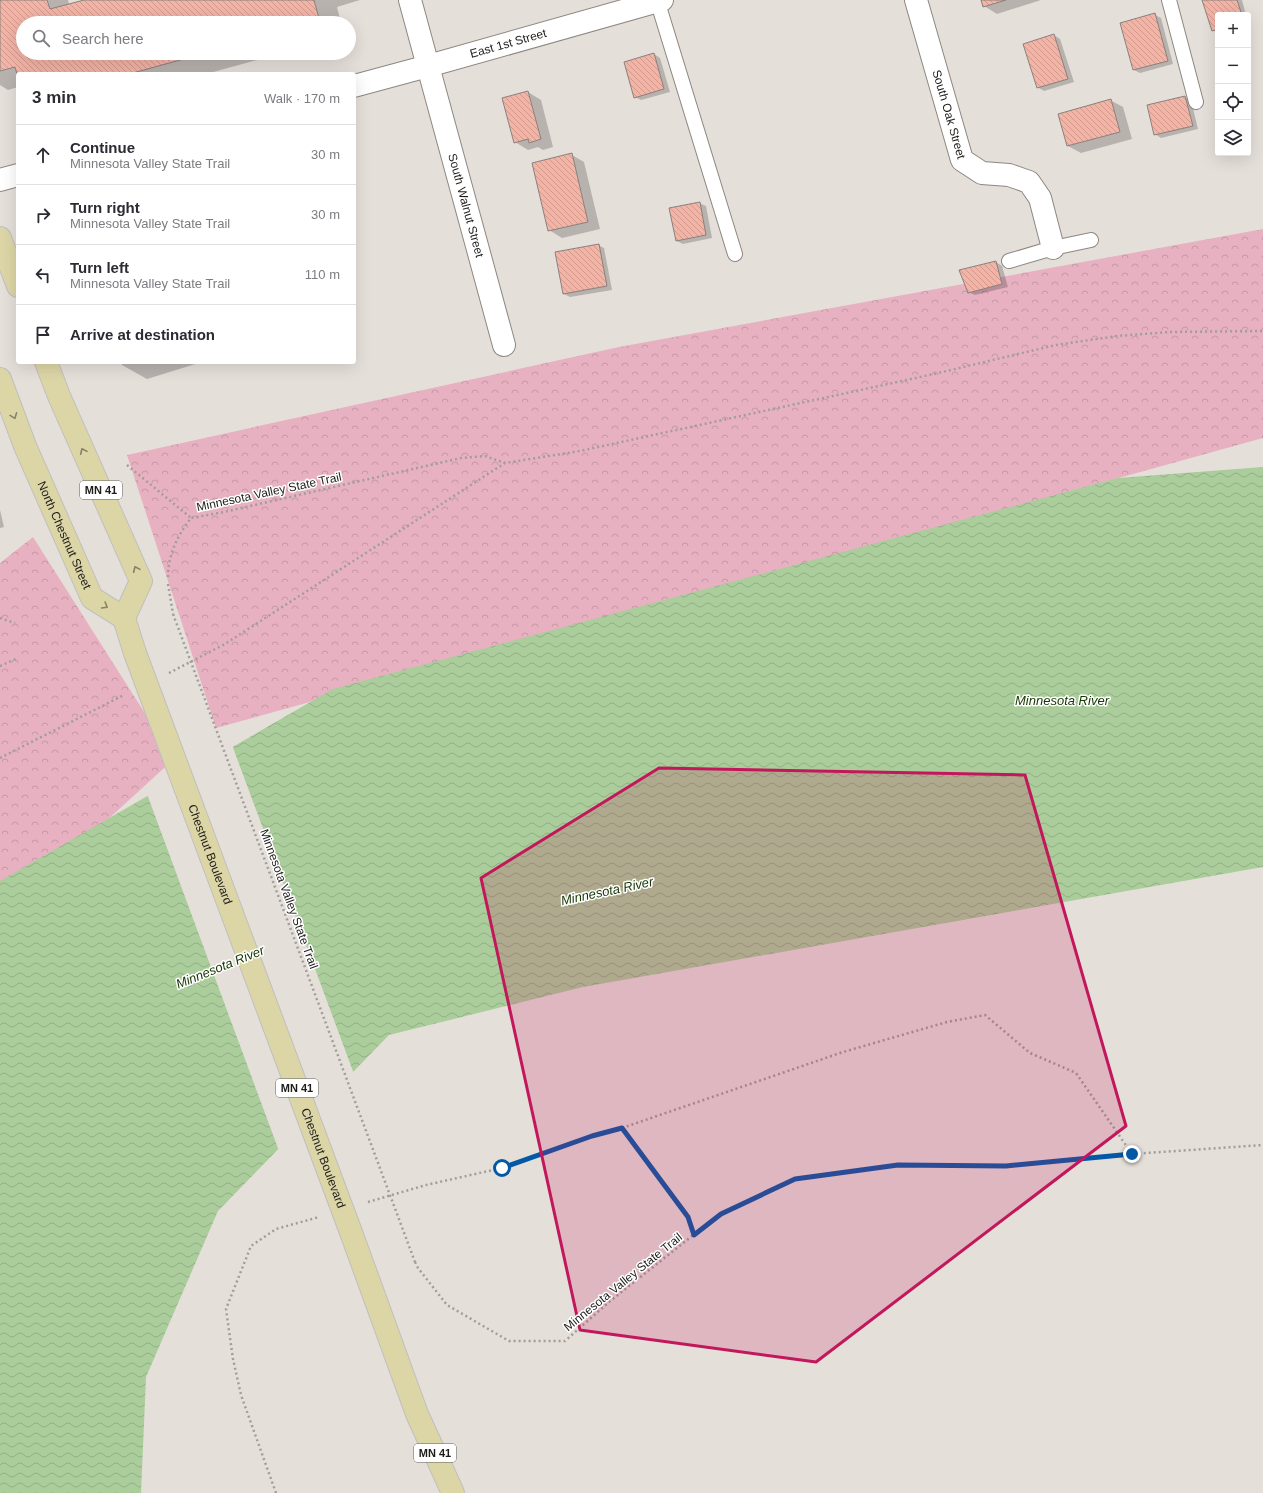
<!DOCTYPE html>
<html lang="en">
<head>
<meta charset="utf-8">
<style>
	body { margin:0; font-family:Arial,sans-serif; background:#f7f7f7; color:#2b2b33 }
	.controls { position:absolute; right:12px; top:12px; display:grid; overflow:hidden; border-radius:4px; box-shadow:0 4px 16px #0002 }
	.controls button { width:36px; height:36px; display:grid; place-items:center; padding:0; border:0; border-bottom:1px solid #e1e1e2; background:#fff; color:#2b2b33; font:20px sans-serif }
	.stop { position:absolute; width:12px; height:12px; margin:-9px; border:3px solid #0459a7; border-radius:50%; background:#fff }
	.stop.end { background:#0459a7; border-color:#fff; box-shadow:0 1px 4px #0008 }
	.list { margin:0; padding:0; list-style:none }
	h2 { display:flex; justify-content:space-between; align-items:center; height:52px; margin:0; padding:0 16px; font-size:17px }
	h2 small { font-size:13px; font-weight:400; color:#7c7c81 }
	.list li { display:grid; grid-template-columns:26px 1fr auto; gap:12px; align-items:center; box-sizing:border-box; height:60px; padding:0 16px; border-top:1px solid #e1e1e2 }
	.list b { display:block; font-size:15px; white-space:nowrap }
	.list p { margin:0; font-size:13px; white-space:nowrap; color:#7c7c81 }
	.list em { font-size:13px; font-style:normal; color:#7c7c81 }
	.icon { flex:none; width:22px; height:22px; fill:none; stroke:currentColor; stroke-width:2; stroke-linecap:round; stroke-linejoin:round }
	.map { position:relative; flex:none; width:1263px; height:1493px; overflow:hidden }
	.search { position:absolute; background:#fff; box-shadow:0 4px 16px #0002; left:16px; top:16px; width:340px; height:44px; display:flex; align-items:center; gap:10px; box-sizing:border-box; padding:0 14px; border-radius:22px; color:#7c7c81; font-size:15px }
	.panel { position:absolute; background:#fff; box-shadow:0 4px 16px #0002; left:16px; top:72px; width:340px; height:292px; border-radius:4px }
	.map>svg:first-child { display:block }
	.park { fill:url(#park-crowns) }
	.water { fill:url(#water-waves) }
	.pier { fill:#e5dfda }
	.shadow { fill:#0003 }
	.building { fill:url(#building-back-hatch); stroke:#89817f }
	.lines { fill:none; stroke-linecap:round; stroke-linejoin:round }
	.service-casing { stroke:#8d8782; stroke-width:16 }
	.minor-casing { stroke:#8d8782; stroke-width:24 }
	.primary-casing { stroke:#c0bfbf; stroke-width:24 }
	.path { stroke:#a29d99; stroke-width:2.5; stroke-dasharray:2 3; stroke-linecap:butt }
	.service { stroke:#fff; stroke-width:14 }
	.minor { stroke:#fff; stroke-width:22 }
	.primary { stroke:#dcd5a6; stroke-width:22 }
	.primary-bridge-casing { stroke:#c0bfbf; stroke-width:24; stroke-linecap:butt }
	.path-bridge { stroke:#a29d99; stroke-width:2.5; stroke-dasharray:2 3; stroke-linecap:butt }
	.primary-bridge { stroke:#dcd5a6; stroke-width:22 }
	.oneway { stroke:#868267 }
	.route { stroke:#0459a7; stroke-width:5 }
	.marked { fill:#c2185b; fill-opacity:0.2; stroke:#c2185b; stroke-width:3; stroke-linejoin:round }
	.labels { text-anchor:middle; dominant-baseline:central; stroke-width:3; stroke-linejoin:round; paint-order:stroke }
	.shield { fill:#fff; stroke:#62605f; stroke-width:1 }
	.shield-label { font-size:11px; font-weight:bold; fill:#1e1c1a }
	.street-label { font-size:12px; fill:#1e1c1a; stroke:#fff }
	.water-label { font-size:13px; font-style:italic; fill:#163602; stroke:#fff }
</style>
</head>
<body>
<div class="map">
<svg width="1263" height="1493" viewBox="0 0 1263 1493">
	<defs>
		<pattern id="park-crowns" width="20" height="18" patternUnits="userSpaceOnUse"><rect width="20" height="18" fill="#e7b1c2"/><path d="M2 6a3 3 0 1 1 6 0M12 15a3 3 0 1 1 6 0" fill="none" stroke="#c698a6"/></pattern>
		<pattern id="water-waves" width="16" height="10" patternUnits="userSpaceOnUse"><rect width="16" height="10" fill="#aacd9b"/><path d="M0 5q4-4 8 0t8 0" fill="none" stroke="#92af85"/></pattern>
		<pattern id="building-back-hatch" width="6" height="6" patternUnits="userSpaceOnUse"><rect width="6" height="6" fill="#f3b3a5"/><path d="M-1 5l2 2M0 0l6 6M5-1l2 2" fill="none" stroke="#d0998d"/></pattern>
	</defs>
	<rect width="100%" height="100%" fill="#e5dfda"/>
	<!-- park -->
	<g class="park">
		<path d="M1263 229V438L216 728 127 455 619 347Z"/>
		<path d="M33 537 174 759 0 918V563Z"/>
	</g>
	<!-- water -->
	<path class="water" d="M1263 467V867L583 987 389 1035 218 1211 146 1377 141 1493H0V881L333 689 1118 478Z"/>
	<!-- pier -->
	<path class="pier" d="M232 745 354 1074 279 1151 147 794Z"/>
	<!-- shadow -->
	<g class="shadow">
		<path d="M0 0H68L69 5 87 0H360L337 7 341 23H23V53H283L206 74H18V87L8 90 0 85Z"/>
		<path d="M982 0H1041L997 14 984 6Z"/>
		<path d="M1203 0H1242L1246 15H1218V33L1212 30Z"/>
		<path d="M1155 15 1161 18 1173 64 1140 73 1134 70Z"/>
		<path d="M1054 35 1060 39 1074 82 1044 91 1037 87Z"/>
		<path d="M654 54 660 58 670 92 641 100 635 97Z"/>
		<path d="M528 92 541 100 553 147 543 150 538 147 528 150 515 142Z"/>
		<path d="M1185 97 1191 100 1198 129 1161 138 1155 134Z"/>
		<path d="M1110 100 1123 107 1132 139 1081 153 1068 146Z"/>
		<path d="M572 155 584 162 600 229 562 238 549 230Z"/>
		<path d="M699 203 706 206 712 238 683 244 677 241Z"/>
		<path d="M598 245 604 248 612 290 570 297 564 294 557 252Z"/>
		<path d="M996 262 1002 266 1008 287 975 295 968 292Z"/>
		<path d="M121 362H202L147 379 122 365Z"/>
		<path d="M0 510 4 527 0 528Z"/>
	</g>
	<!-- building -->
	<g class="building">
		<path d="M0 0H47L50 9 84 0H314L320 22 316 23H23V53H206L129 74H18V78L15 67 0 71Z"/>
		<path d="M981 0H1006L983 7Z"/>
		<path d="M1202 0H1237L1242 15H1218V29L1212 31Z"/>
		<path d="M1155 13 1168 61 1133 70 1120 23Z"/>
		<path d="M1054 34 1068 79 1037 88 1023 44Z"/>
		<path d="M654 53 664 89 634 98 624 62Z"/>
		<path d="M528 91 541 139 529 143 528 139 514 143 502 98Z"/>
		<path d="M1185 96 1193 126 1154 135 1147 105Z"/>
		<path d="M1111 99 1120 132 1067 146 1058 114Z"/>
		<path d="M572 153 588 222 548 231 532 163Z"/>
		<path d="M700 202 706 235 676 241 669 208Z"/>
		<path d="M599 244 607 286 563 294 555 252Z"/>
		<path d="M996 261 1002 284 968 293 959 270Z"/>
	</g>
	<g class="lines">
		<!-- service casing -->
		<g class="service-casing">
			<g id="service">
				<path d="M657 0 735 254"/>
				<path d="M1169 0 1196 102"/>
				<path d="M1009 261 1053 248 1091 240"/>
			</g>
		</g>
		<!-- minor casing -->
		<g class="minor-casing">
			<g id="minor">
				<path id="s1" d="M410 0 504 345"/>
				<path id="s2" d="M916 0 962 160 982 173 1009 175 1029 182 1040 198 1053 248"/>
				<path id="s3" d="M354 86 428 66 662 0"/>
				<path d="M0 180 18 175"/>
			</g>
		</g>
		<!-- primary casing -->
		<g class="primary-casing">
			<g id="primary">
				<path d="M0 238 18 286"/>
				<path d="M46 362 59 396 141 581 124 618"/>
				<path id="s4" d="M0 379 25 446 92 598 124 618"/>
				<path d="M124 618 135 653"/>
				<path d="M352 1235 417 1414 453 1493"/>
			</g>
		</g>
		<!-- path -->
		<g class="path">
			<path d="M127 465 191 518"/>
			<path d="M168 577C168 554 178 535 191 518L224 512 461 458 485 456 505 463"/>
			<path d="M168 584 173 614"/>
			<path d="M0 618 15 623"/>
			<path d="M0 666 18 658"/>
			<path d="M169 673 225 644 505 463 580 451 934 374 1056 345 1117 336 1170 332 1263 331"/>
			<path d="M0 758 124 695"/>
			<path d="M622 1128 843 1052 947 1022 985 1015 1030 1053 1076 1073 1132 1154"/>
			<path d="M368 1202 426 1185 502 1168 592 1136 622 1128 688 1217 694 1235"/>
			<path d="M415 1262 418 1268 447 1305 509 1341H565L609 1302 721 1213 795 1179 898 1165 1006 1166 1132 1154 1263 1145"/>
			<path d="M276 1493 241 1395 233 1359 226 1309 251 1246 276 1229 319 1217"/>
		</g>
		<!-- service -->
		<use href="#service" class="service"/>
		<!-- minor -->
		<use href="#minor" class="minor"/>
		<!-- primary -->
		<use href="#primary" class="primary"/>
		<!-- primary-bridge casing -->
		<g class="primary-bridge-casing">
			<g id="primary-bridge">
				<path id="s5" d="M135 653 352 1235"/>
			</g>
		</g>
		<!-- path-bridge -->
		<path class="path-bridge" d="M173 614 415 1262"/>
		<!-- primary-bridge -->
		<use href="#primary-bridge" class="primary-bridge"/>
	</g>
	<!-- one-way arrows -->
	<defs><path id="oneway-chevron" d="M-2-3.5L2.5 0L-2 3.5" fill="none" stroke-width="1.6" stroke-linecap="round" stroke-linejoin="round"/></defs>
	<g class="oneway">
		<use href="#oneway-chevron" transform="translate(14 416) rotate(69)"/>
		<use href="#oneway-chevron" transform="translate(83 451) rotate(-114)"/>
		<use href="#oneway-chevron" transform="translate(136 569) rotate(-114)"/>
		<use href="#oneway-chevron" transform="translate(105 606) rotate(31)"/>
	</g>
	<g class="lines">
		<!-- route -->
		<path class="route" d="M502 1168 592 1136 622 1128 688 1217 694 1235 721 1214 795 1179 898 1165 1006 1166 1132 1154"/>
	</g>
	<!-- marked area -->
	<path class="marked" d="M659 768 1025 775 1126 1126 816 1362 580 1330 481 878Z"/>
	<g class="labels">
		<!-- shield labels -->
		<g class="shield">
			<rect x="80" y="481" width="42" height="18" rx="3"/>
			<rect x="276" y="1079" width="42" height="18" rx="3"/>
			<rect x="414" y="1444" width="42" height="18" rx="3"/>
		</g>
		<g class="shield-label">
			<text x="101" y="490">MN 41</text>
			<text x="297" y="1088">MN 41</text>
			<text x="435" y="1453">MN 41</text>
		</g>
		<!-- street labels -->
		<g class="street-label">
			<text stroke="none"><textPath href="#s3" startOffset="160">East 1st Street</textPath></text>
			<text stroke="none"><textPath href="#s2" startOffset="119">South Oak Street</textPath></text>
			<text stroke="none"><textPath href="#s1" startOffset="213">South Walnut Street</textPath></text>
			<text transform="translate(269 492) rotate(-12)">Minnesota Valley State Trail</text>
			<text stroke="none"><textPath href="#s4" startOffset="169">North Chestnut Street</textPath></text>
			<text stroke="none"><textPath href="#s5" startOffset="215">Chestnut Boulevard</textPath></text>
			<text transform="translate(289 899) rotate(70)">Minnesota Valley State Trail</text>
			<text stroke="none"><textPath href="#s5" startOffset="539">Chestnut Boulevard</textPath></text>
			<text transform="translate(623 1282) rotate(-39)">Minnesota Valley State Trail</text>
		</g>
		<!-- water labels -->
		<g class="water-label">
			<text x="1062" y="700">Minnesota River</text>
			<text transform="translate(607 891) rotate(-12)">Minnesota River</text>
			<text transform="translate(220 967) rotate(-22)">Minnesota River</text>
		</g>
	</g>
</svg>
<div class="controls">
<button>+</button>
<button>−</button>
<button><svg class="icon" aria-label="locate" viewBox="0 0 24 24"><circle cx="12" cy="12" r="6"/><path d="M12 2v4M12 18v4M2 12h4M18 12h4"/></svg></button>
<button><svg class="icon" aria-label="layers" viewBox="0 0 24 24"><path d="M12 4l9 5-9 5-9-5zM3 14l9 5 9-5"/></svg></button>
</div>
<div class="stop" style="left:502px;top:1168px"></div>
<div class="stop end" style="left:1132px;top:1154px"></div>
<div class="search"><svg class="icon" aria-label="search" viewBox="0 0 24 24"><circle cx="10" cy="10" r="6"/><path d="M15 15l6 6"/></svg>Search here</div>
<section class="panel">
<h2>3 min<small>Walk · 170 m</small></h2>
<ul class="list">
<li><svg class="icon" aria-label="ahead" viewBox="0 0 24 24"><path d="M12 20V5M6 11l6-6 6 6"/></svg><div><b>Continue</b><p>Minnesota Valley State Trail</p></div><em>30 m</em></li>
<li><svg class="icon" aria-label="right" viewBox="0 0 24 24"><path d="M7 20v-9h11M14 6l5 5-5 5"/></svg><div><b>Turn right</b><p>Minnesota Valley State Trail</p></div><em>30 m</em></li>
<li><svg class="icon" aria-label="left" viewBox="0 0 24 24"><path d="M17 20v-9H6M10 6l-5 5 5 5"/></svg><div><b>Turn left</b><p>Minnesota Valley State Trail</p></div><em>110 m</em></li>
<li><svg class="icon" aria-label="arrive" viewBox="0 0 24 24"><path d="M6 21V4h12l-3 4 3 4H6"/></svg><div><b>Arrive at destination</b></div></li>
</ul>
</section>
</div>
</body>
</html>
